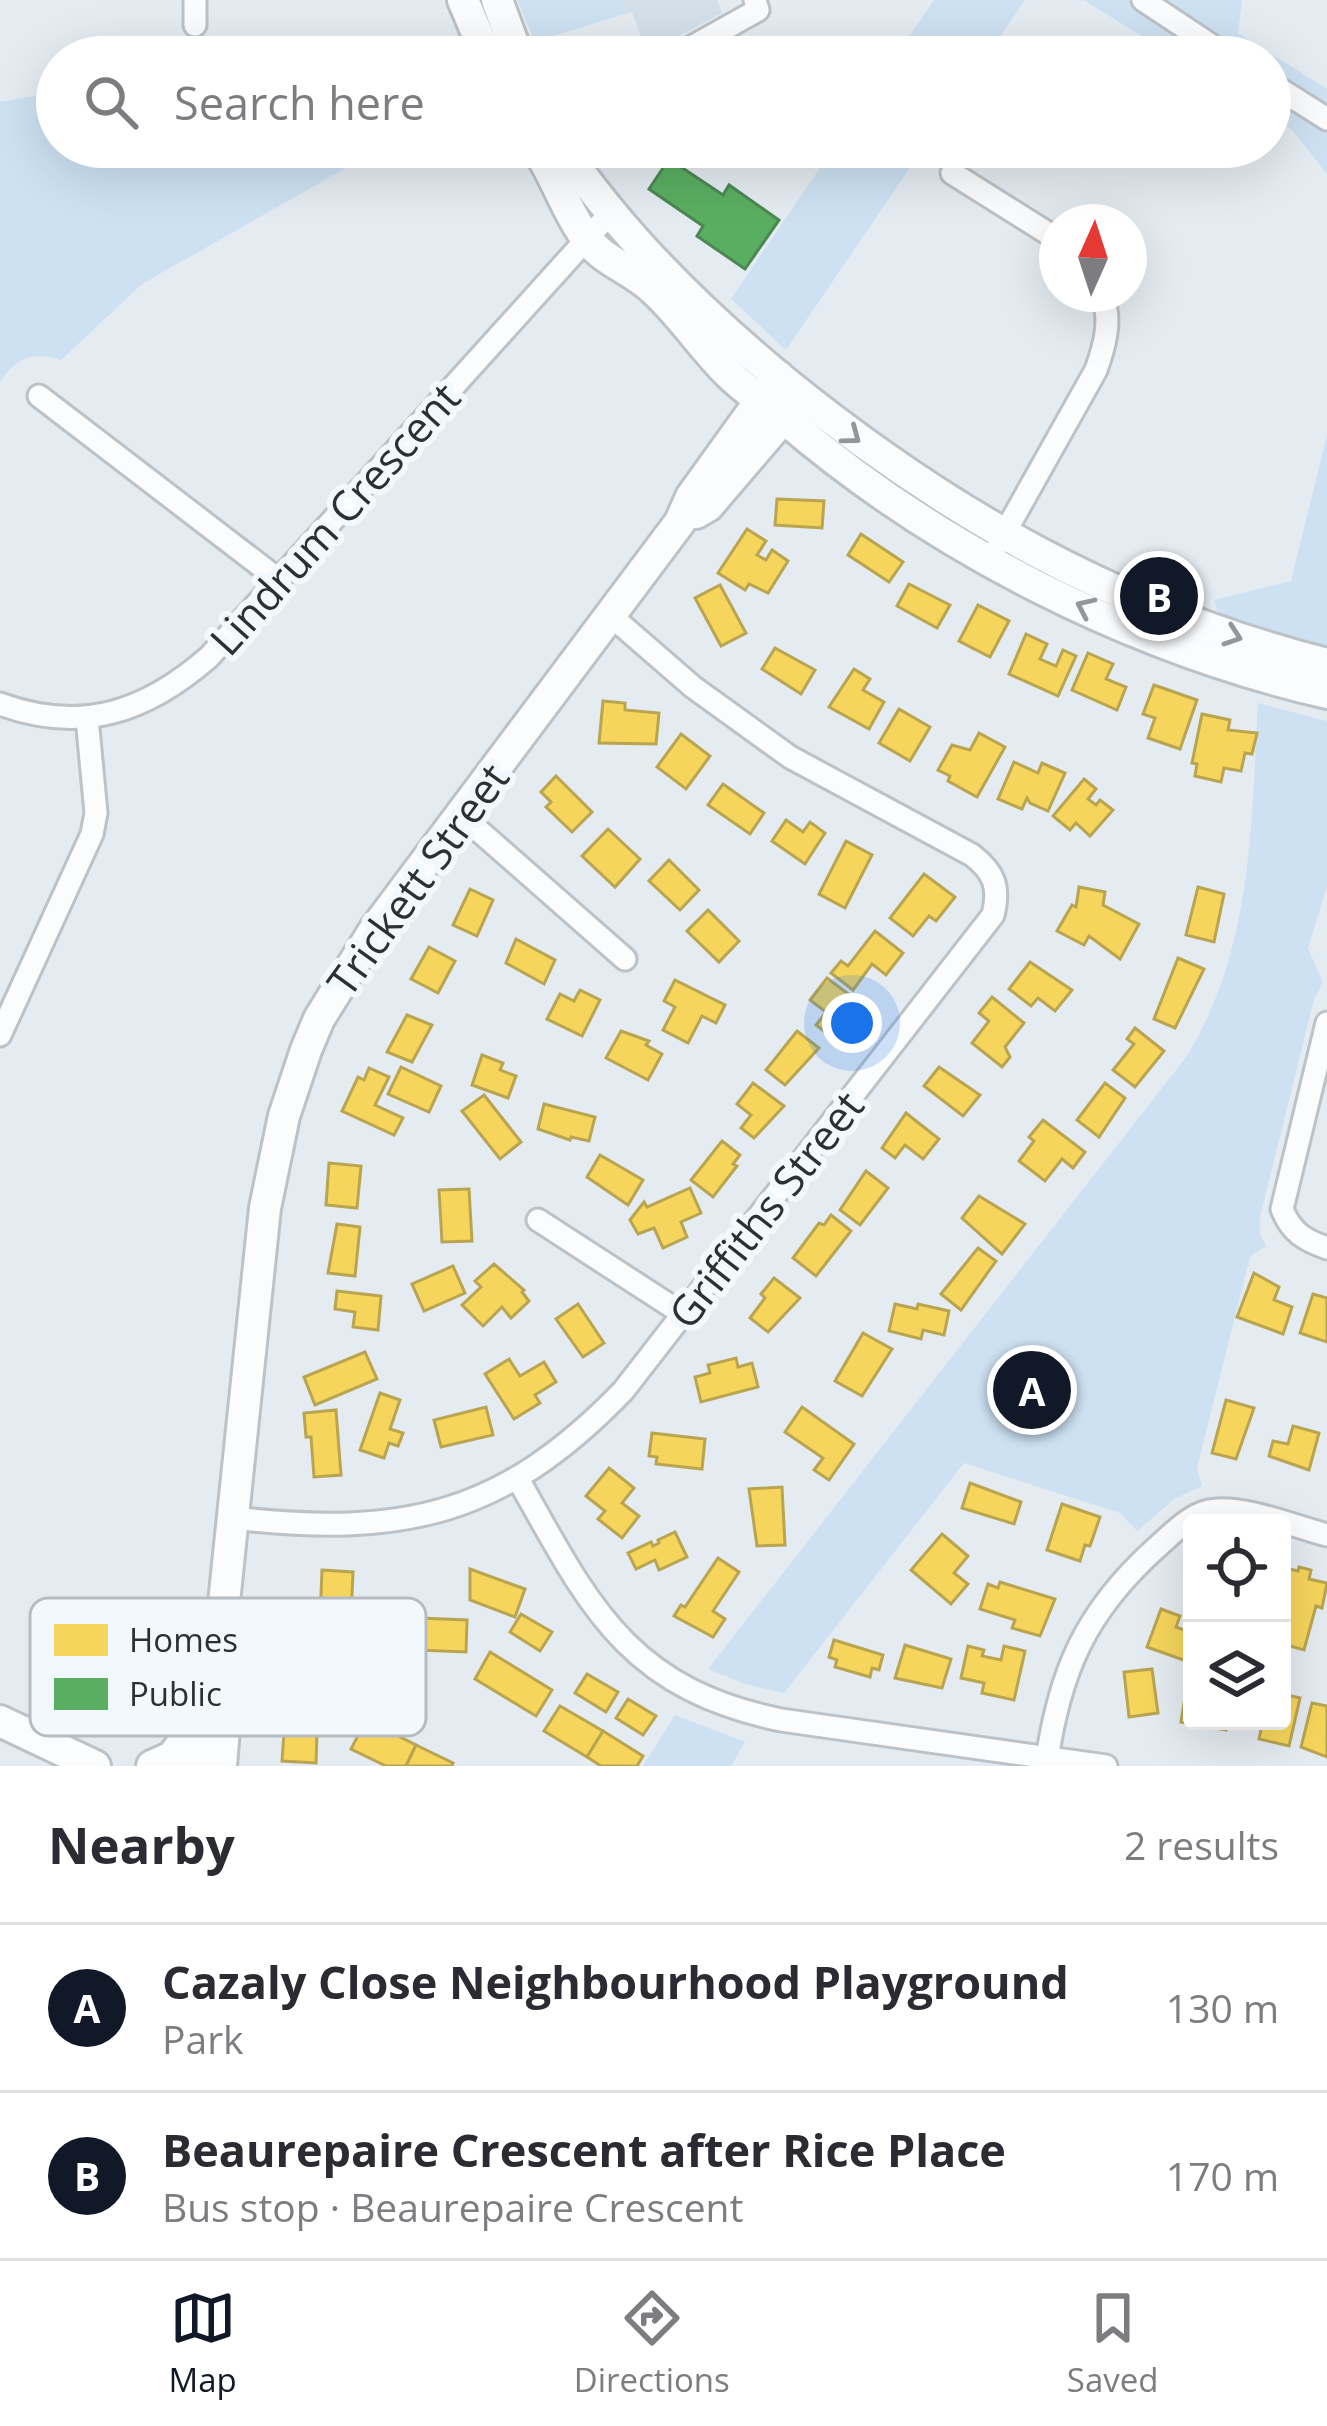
<!DOCTYPE html>
<html lang="en">
<head>
<meta charset="utf-8">
<style>
	body { margin:0; font-family:"Open Sans",sans-serif; background:#f2f2f3; color:#2b2b33 }
	.controls { position:absolute; right:36px; bottom:36px; display:grid; overflow:hidden; border-radius:12px; box-shadow:0 12px 48px #0002 }
	.controls button { width:108px; height:108px; display:grid; place-items:center; padding:0; border:0; border-bottom:3px solid #e1e1e2; background:#fff; color:#2b2b33; font:60px sans-serif }
	.compass { position:absolute; left:1039px; top:204px; width:108px; height:108px; border-radius:50%; background:#fff; box-shadow:0 12px 48px #0002; rotate:3deg }
	.you { position:absolute; left:852px; top:1023px; width:42px; height:42px; margin:-30px; border:9px solid #fff; border-radius:50%; background:#1a73e8; box-shadow:0 0 0 18px #1a73e833 }
	.badge { display:grid; place-items:center; width:78px; height:78px; border-radius:50%; background:#111827; color:#fff; font-size:39px; font-weight:700 }
	.pin { position:absolute; translate:-50% -50%; border:6px solid #fff; box-shadow:0 3px 12px #0006 }
	.list { margin:0; padding:0; list-style:none }
	h2 { display:flex; justify-content:space-between; align-items:center; height:156px; margin:0; padding:0 48px; font-size:51px }
	h2 small { font-size:39px; font-weight:400; color:#7c7c81 }
	.list li { display:grid; grid-template-columns:78px 1fr auto; gap:36px; align-items:center; box-sizing:border-box; height:168px; padding:0 48px; border-top:3px solid #e1e1e2 }
	.list b { display:block; font-size:45px; white-space:nowrap }
	.list p { margin:0; font-size:39px; white-space:nowrap; color:#7c7c81 }
	.list em { font-size:39px; font-style:normal; color:#7c7c81 }
	.icon { flex:none; width:66px; height:66px; fill:none; stroke:currentColor; stroke-width:2; stroke-linecap:round; stroke-linejoin:round }
	.map { position:relative; flex:none; width:1327px; height:1766px; overflow:hidden }
	.search { position:absolute; background:#fff; box-shadow:0 12px 48px #0002; left:36px; right:36px; top:36px; height:132px; display:flex; align-items:center; gap:30px; box-sizing:border-box; padding:0 42px; border-radius:66px; color:#7c7c81; font-size:45px }
	.sheet { height:492px; background:#fff }
	nav { display:flex; justify-content:space-around; align-items:center; box-sizing:border-box; height:168px; border-top:3px solid #e1e1e2; background:#fff; font-size:33px; color:#7c7c81 }
	nav a { display:grid; justify-items:center; gap:6px }
	nav .on { color:#111827 }
	.map>svg:first-child { display:block }
	.built { fill:#d3e0ea }
	.green { fill:#cde1f2 }
	.homes { fill:#f6d55c; stroke:#b9a450; stroke-width:3 }
	.public { fill:#5aae61; stroke:#4c8854; stroke-width:3 }
	.lines { fill:none; stroke-linecap:round; stroke-linejoin:round }
	.street-casing { stroke:#bcc2c6; stroke-width:27 }
	.secondary-casing { stroke:#bcc2c6; stroke-width:36 }
	.street { stroke:#fbfcfd; stroke-width:21 }
	.secondary { stroke:#fbfcfd; stroke-width:30 }
	.oneway { stroke:#949698 }
	.labels { text-anchor:middle; dominant-baseline:central; stroke-width:12; stroke-linejoin:round; paint-order:stroke }
	.street-label { font-size:42px; fill:#2c3034; stroke:#f1f8fe }
	.key { fill:#f1f8fe; stroke:#b6bcc1; stroke-width:3 }
	.key-label { font-size:33px; fill:#2c3034 }
</style>
</head>
<body>
<div class="map">
<svg width="1327" height="1766" viewBox="0 0 1327 1766">
	<rect width="100%" height="100%" fill="#e4ebf1"/>
	<!-- built -->
	<path class="built" d="M623 0H717L722 13 647 53 632 12 628 13Z"/>
	<!-- green -->
	<g class="green">
		<path d="M517 0H623L628 13 553 36 559 57H542Z"/>
		<path d="M934 0H1025L986 57H895Z"/>
		<path d="M1084 0H1242L1238 33 1327 89V174L1292 130 1270 116V57H1175Z"/>
		<path d="M57 92V147H383L142 284 61 360C33 351 16 357 0 382V102Z"/>
		<path d="M834 147H924L786 350 731 299Z"/>
		<path d="M1327 435V651C1291 638 1254 632 1219 616L1214 600 1291 581Z"/>
		<path d="M1258 703 1327 721V886L1308 948 1323 983 1314 999 1260 1217V1233L1266 1246 1250 1257 1197 1468 1202 1486 1174 1499 1137 1531 1120 1513 964 1463 784 1693 745 1684 708 1669 1187 1056C1253 947 1251 827 1258 703Z"/>
		<path d="M675 1715 745 1742 731 1766H643Z"/>
	</g>
	<!-- homes -->
	<g class="homes">
		<path d="M777 499 824 501 822 528 775 525Z"/>
		<path d="M747 529 766 541 757 555 766 560 772 550 788 561 768 593 749 584 745 590 718 573Z"/>
		<path d="M861 534 903 562 889 582 848 555Z"/>
		<path d="M909 584 950 605 937 628 897 606Z"/>
		<path d="M720 585 746 633 721 646 695 598Z"/>
		<path d="M978 605 1009 621 990 657 959 641Z"/>
		<path d="M1026 634 1047 644 1040 659 1056 666 1063 650 1076 656 1058 696 1009 674Z"/>
		<path d="M775 648 815 670 801 694 762 669Z"/>
		<path d="M1088 653 1113 664 1106 679 1126 687 1117 710 1072 690Z"/>
		<path d="M854 669 870 679 863 690 884 702 869 729 829 707Z"/>
		<path d="M1154 685 1197 700 1180 749 1148 738 1155 718 1143 714Z"/>
		<path d="M603 701 625 703V710L659 713 656 744 599 743Z"/>
		<path d="M899 709 930 727 910 761 879 743Z"/>
		<path d="M1202 714 1230 720 1228 730 1257 733 1252 754 1245 753 1241 771 1224 768 1221 782 1195 776 1197 764 1192 763Z"/>
		<path d="M979 733 1005 747 977 797 948 781 950 776 938 770 952 745 970 750Z"/>
		<path d="M681 734 710 756 686 789 657 767Z"/>
		<path d="M1014 762 1038 773 1042 763 1065 773 1048 811 1030 803 1027 798 1022 809 998 799Z"/>
		<path d="M556 776 592 812 572 832 546 807 551 802 541 792Z"/>
		<path d="M1084 779 1096 789 1088 799 1096 805 1100 800 1113 810 1090 836 1076 823 1070 830 1053 816Z"/>
		<path d="M723 784 764 813 750 834 708 805Z"/>
		<path d="M786 820 803 832 810 822 825 833 805 864 772 841Z"/>
		<path d="M608 829 640 859 615 887 582 856Z"/>
		<path d="M846 841 872 855 845 908 819 894Z"/>
		<path d="M669 860 699 890 680 910 649 881Z"/>
		<path d="M924 874 955 897 936 921 929 916 913 936 890 918Z"/>
		<path d="M1079 887 1105 892 1103 905 1139 924 1120 959 1089 936 1084 945 1057 931 1072 905 1076 907Z"/>
		<path d="M1198 887 1224 894 1214 942 1186 935Z"/>
		<path d="M470 889 493 900 477 936 453 925Z"/>
		<path d="M708 910 739 941 719 962 687 931Z"/>
		<path d="M875 931 903 953 886 975 872 964 853 990 831 973 841 961 848 966Z"/>
		<path d="M516 939 555 960 544 984 506 963Z"/>
		<path d="M429 947 455 961 438 993 411 979Z"/>
		<path d="M1178 958 1204 969 1175 1028 1154 1019Z"/>
		<path d="M1030 962 1072 990 1055 1011 1038 998 1031 1006 1009 989Z"/>
		<path d="M827 978 859 1002 829 1035 816 1025 826 1012 810 1000Z"/>
		<path d="M675 980 725 1005 716 1023 702 1016 688 1043 663 1030 675 1007 664 1001Z"/>
		<path d="M580 990 600 1000 582 1036 547 1019 560 994 574 1001Z"/>
		<path d="M992 997 1024 1023 1005 1047 1010 1057 1002 1067 972 1043 989 1021 979 1013Z"/>
		<path d="M407 1015 432 1025 412 1062 387 1052Z"/>
		<path d="M1135 1028 1164 1051 1135 1087 1113 1070 1134 1044 1127 1039Z"/>
		<path d="M621 1031 649 1041 646 1045 662 1054 648 1080 606 1058Z"/>
		<path d="M797 1031 819 1048 785 1085 766 1070Z"/>
		<path d="M482 1055 503 1063 500 1070 516 1076 508 1098 472 1085Z"/>
		<path d="M401 1067 441 1086 429 1112 388 1094Z"/>
		<path d="M939 1067 980 1095 963 1116 924 1086Z"/>
		<path d="M369 1068 389 1077 375 1105 403 1118 394 1135 342 1111 358 1077 364 1080Z"/>
		<path d="M753 1083 784 1106 754 1138 741 1128 751 1115 737 1104Z"/>
		<path d="M1105 1083 1125 1098 1099 1137 1077 1120Z"/>
		<path d="M484 1095 521 1142 500 1159 462 1111Z"/>
		<path d="M544 1104 595 1117 589 1141 571 1137 570 1140 538 1129Z"/>
		<path d="M906 1113 939 1139 923 1159 905 1145 895 1158 882 1148Z"/>
		<path d="M1043 1120 1085 1152 1073 1168 1062 1159 1045 1181 1019 1161 1034 1141 1029 1137Z"/>
		<path d="M722 1141 740 1155 733 1164 737 1166 713 1197 691 1180Z"/>
		<path d="M600 1155 643 1180 628 1205 587 1177Z"/>
		<path d="M329 1163 361 1166 357 1208 326 1205Z"/>
		<path d="M866 1171 888 1188 860 1225 840 1210Z"/>
		<path d="M690 1188 701 1213 681 1222 687 1237 663 1248 654 1228 638 1234 630 1220 644 1202 647 1207Z"/>
		<path d="M469 1189 472 1241 442 1242 439 1190Z"/>
		<path d="M979 1196 1025 1224 1002 1254 962 1218Z"/>
		<path d="M831 1215 851 1231 816 1276 793 1258 819 1223 824 1225Z"/>
		<path d="M337 1224 360 1227 355 1276 328 1273Z"/>
		<path d="M978 1248 996 1261 961 1310 941 1294Z"/>
		<path d="M494 1264 524 1290 522 1292 529 1301 511 1318 502 1307 483 1326 462 1305 481 1287 475 1281Z"/>
		<path d="M453 1266 465 1293 424 1311 412 1284Z"/>
		<path d="M1254 1273 1279 1287 1274 1300 1292 1307 1283 1334 1237 1317Z"/>
		<path d="M774 1278 800 1298 768 1332 750 1318 765 1298 761 1294Z"/>
		<path d="M337 1291 381 1296 378 1330 353 1327 355 1312 335 1309Z"/>
		<path d="M1313 1294 1327 1298V1342L1300 1333Z"/>
		<path d="M578 1304 604 1343 583 1357 556 1319Z"/>
		<path d="M895 1304 917 1309 918 1304 949 1311 944 1335 923 1330 921 1339 889 1331Z"/>
		<path d="M863 1333 892 1349 862 1396 835 1381Z"/>
		<path d="M365 1352 377 1379 315 1405 304 1377Z"/>
		<path d="M736 1358 738 1367 752 1363 758 1387 701 1402 695 1377 710 1373 708 1365Z"/>
		<path d="M509 1359 520 1376 544 1362 556 1382 535 1395 540 1403 514 1419 485 1374Z"/>
		<path d="M380 1393 400 1400 390 1429 403 1433 398 1446 389 1443 384 1458 360 1450Z"/>
		<path d="M1226 1400 1254 1408 1236 1459 1212 1453Z"/>
		<path d="M486 1407 493 1435 441 1447 434 1420Z"/>
		<path d="M802 1407 854 1444 829 1480 814 1470 823 1458 785 1432Z"/>
		<path d="M336 1410 341 1475 314 1477 311 1437H306L304 1413Z"/>
		<path d="M1293 1426 1319 1433 1309 1470 1269 1456 1273 1441 1288 1444Z"/>
		<path d="M652 1433 705 1439 702 1469 656 1464 657 1457 649 1456Z"/>
		<path d="M609 1468 634 1488 622 1503 639 1516 622 1538 598 1519 605 1511 586 1496Z"/>
		<path d="M970 1483 1021 1502 1014 1524 962 1508Z"/>
		<path d="M782 1487 785 1545 757 1546 749 1489Z"/>
		<path d="M1062 1504 1100 1517 1090 1546 1085 1545 1080 1561 1047 1550Z"/>
		<path d="M675 1532 687 1557 659 1570 655 1560 636 1569 628 1553 651 1542 653 1546 659 1543 658 1540Z"/>
		<path d="M942 1534 968 1556 954 1573 968 1584 951 1604 911 1570Z"/>
		<path d="M718 1558 739 1572 713 1611 725 1619 713 1637 674 1616 681 1605 685 1607Z"/>
		<path d="M1299 1567 1311 1570 1309 1579 1327 1583 1322 1608 1316 1606 1304 1650 1286 1645 1288 1636 1282 1634V1575L1285 1568 1298 1571Z"/>
		<path d="M470 1569 525 1589 515 1617 470 1600Z"/>
		<path d="M322 1570 353 1572 351 1619 320 1618Z"/>
		<path d="M1000 1582 1055 1599 1040 1636 1012 1628 1015 1620 980 1609 988 1584 998 1588Z"/>
		<path d="M1161 1609 1180 1616 1176 1627 1192 1633 1189 1662 1147 1647Z"/>
		<path d="M521 1614 552 1632 540 1651 510 1632Z"/>
		<path d="M394 1617 467 1620 466 1652 393 1649Z"/>
		<path d="M834 1640 883 1655 879 1670 872 1668 870 1677 835 1667 837 1660 829 1657Z"/>
		<path d="M905 1645 951 1659 942 1688 895 1678Z"/>
		<path d="M968 1646 984 1650 982 1656 1001 1660 1004 1646 1025 1651 1014 1700 982 1693 984 1683 961 1678Z"/>
		<path d="M490 1652 552 1690 536 1716 475 1679Z"/>
		<path d="M1152 1669 1158 1713 1129 1717 1124 1672Z"/>
		<path d="M587 1674 618 1692 606 1712 575 1693Z"/>
		<path d="M1282 1694 1300 1698 1289 1746 1259 1739 1263 1721H1282Z"/>
		<path d="M1185 1697 1192 1698V1721H1227L1226 1730 1181 1722Z"/>
		<path d="M628 1699 656 1716 643 1735 616 1718Z"/>
		<path d="M1312 1703 1327 1706V1757L1301 1747Z"/>
		<path d="M560 1706 603 1731 587 1757 544 1731Z"/>
		<path d="M366 1720 416 1745 406 1766H386L351 1749Z"/>
		<path d="M603 1731 643 1756 637 1766H601L587 1757Z"/>
		<path d="M284 1732 317 1733 316 1763 282 1761Z"/>
		<path d="M416 1745 453 1763 452 1766H406Z"/>
	</g>
	<!-- public -->
	<path class="public" d="M669 159 723 195 729 185 779 220 745 269 697 236 703 226 649 189Z"/>
	<g class="lines">
		<!-- street casing -->
		<g class="street-casing">
			<g id="street">
				<path d="M1143 0 1229 57"/>
				<path d="M195 25V0"/>
				<path d="M674 57 758 10 755 0"/>
				<path d="M1270 83 1327 119"/>
				<path d="M952 173 1057 239"/>
				<path d="M39 396 279 580"/>
				<path d="M999 543 1096 370C1105 345 1112 320 1102 294"/>
				<path d="M0 704C82 734 146 712 209 657L612 211"/>
				<path d="M461 815 625 959"/>
				<path d="M1327 1023 1282 1209C1291 1232 1304 1240 1327 1248"/>
				<path d="M0 1035 92 834 96 813 87 718"/>
				<path d="M538 1220 683 1314"/>
				<path d="M518 1479C589 1605 626 1688 781 1720L1106 1766"/>
				<path d="M233 1518C402 1537 501 1517 623 1391L993 915C1000 887 994 872 972 855L790 757 693 687 610 615"/>
				<path d="M1046 1766C1059 1672 1085 1612 1156 1548 1172 1534 1188 1516 1209 1511 1240 1504 1296 1527 1327 1535"/>
			</g>
		</g>
		<!-- secondary casing -->
		<g class="secondary-casing">
			<g id="secondary">
				<path d="M463 0 487 57"/>
				<path d="M497 0 518 57"/>
				<path d="M536 147C555 175 565 208 584 235 601 261 634 270 655 291 682 316 702 347 728 373 745 390 766 404 785 419 936 549 1133 648 1327 693"/>
				<path d="M562 147C621 235 700 312 781 379 947 514 1118 611 1327 664"/>
				<path d="M696 513 708 506 796 403"/>
				<path d="M0 1721 95 1766"/>
				<path d="M152 1766 172 1757 199 1722"/>
				<path d="M196 1766 203 1715 220 1641 265 1208 284 1116 306 1050 319 1019 375 929 680 522 691 497 778 376"/>
				<path d="M221 1766 225 1717 222 1676"/>
			</g>
		</g>
		<!-- street -->
		<use href="#street" class="street"/>
		<!-- secondary -->
		<use href="#secondary" class="secondary"/>
	</g>
	<!-- one-way arrows -->
	<defs><path id="oneway-chevron" d="M-2-3.5L2.5 0L-2 3.5" fill="none" stroke-width="1.6" stroke-linecap="round" stroke-linejoin="round" transform="scale(3)"/></defs>
	<g class="oneway">
		<use href="#oneway-chevron" transform="translate(852 436) rotate(37)"/>
		<use href="#oneway-chevron" transform="translate(1085 607) rotate(-155)"/>
		<use href="#oneway-chevron" transform="translate(1233 636) rotate(19)"/>
	</g>
	<g class="labels">
		<!-- street labels -->
		<g class="street-label">
			<text transform="translate(334 518) rotate(-48)">Lindrum Crescent</text>
			<text transform="translate(417 879) rotate(-54)">Trickett Street</text>
			<text transform="translate(765 1209) rotate(-52)">Griffiths Street</text>
		</g>
	</g>
	<!-- legend -->
	<rect x="30" y="1598" width="396" height="138" rx="18" class="key"/>
	<rect x="54" y="1624" width="54" height="32" fill="#f6d55c"/>
	<rect x="54" y="1678" width="54" height="32" fill="#5aae61"/>
	<g class="key-label">
		<text x="129" y="1652">Homes</text>
		<text x="129" y="1706">Public</text>
	</g>
</svg>
<div class="controls">
<button><svg class="icon" aria-label="locate" viewBox="0 0 24 24"><circle cx="12" cy="12" r="6"/><path d="M12 2v4M12 18v4M2 12h4M18 12h4"/></svg></button>
<button><svg class="icon" aria-label="layers" viewBox="0 0 24 24"><path d="M12 4l9 5-9 5-9-5zM3 14l9 5 9-5"/></svg></button>
</div>
<svg class="compass" viewBox="-18 -18 36 36"><path d="M0-13l5 13h-10z" fill="#e53935"/><path d="M0 13l5-13h-10z" fill="#7c7c81"/></svg>
<div class="you"></div>
<div class="pin badge" style="left:1032px;top:1390px">A</div>
<div class="pin badge" style="left:1159px;top:596px">B</div>
<div class="search"><svg class="icon" aria-label="search" viewBox="0 0 24 24"><circle cx="10" cy="10" r="6"/><path d="M15 15l6 6"/></svg>Search here</div>
</div>
<section class="sheet">
<h2>Nearby<small>2 results</small></h2>
<ul class="list">
<li><span class="badge">A</span><div><b>Cazaly Close Neighbourhood Playground</b><p>Park</p></div><em>130 m</em></li>
<li><span class="badge">B</span><div><b>Beaurepaire Crescent after Rice Place</b><p>Bus stop · Beaurepaire Crescent</p></div><em>170 m</em></li>
</ul>
</section>
<nav>
<a class="on"><svg class="icon" aria-label="map" viewBox="0 0 24 24"><path d="M3 6l6-2 6 2 6-2v14l-6 2-6-2-6 2zM9 4v14M15 6v14"/></svg>Map</a>
<a><svg class="icon" aria-label="directions" viewBox="0 0 24 24"><path d="M12 3l9 9-9 9-9-9zM9 14v-3h6M13 9l2 2-2 2"/></svg>Directions</a>
<a><svg class="icon" aria-label="saved" viewBox="0 0 24 24"><path d="M7 4h10v16l-5-4-5 4z"/></svg>Saved</a>
</nav>
</body>
</html>
